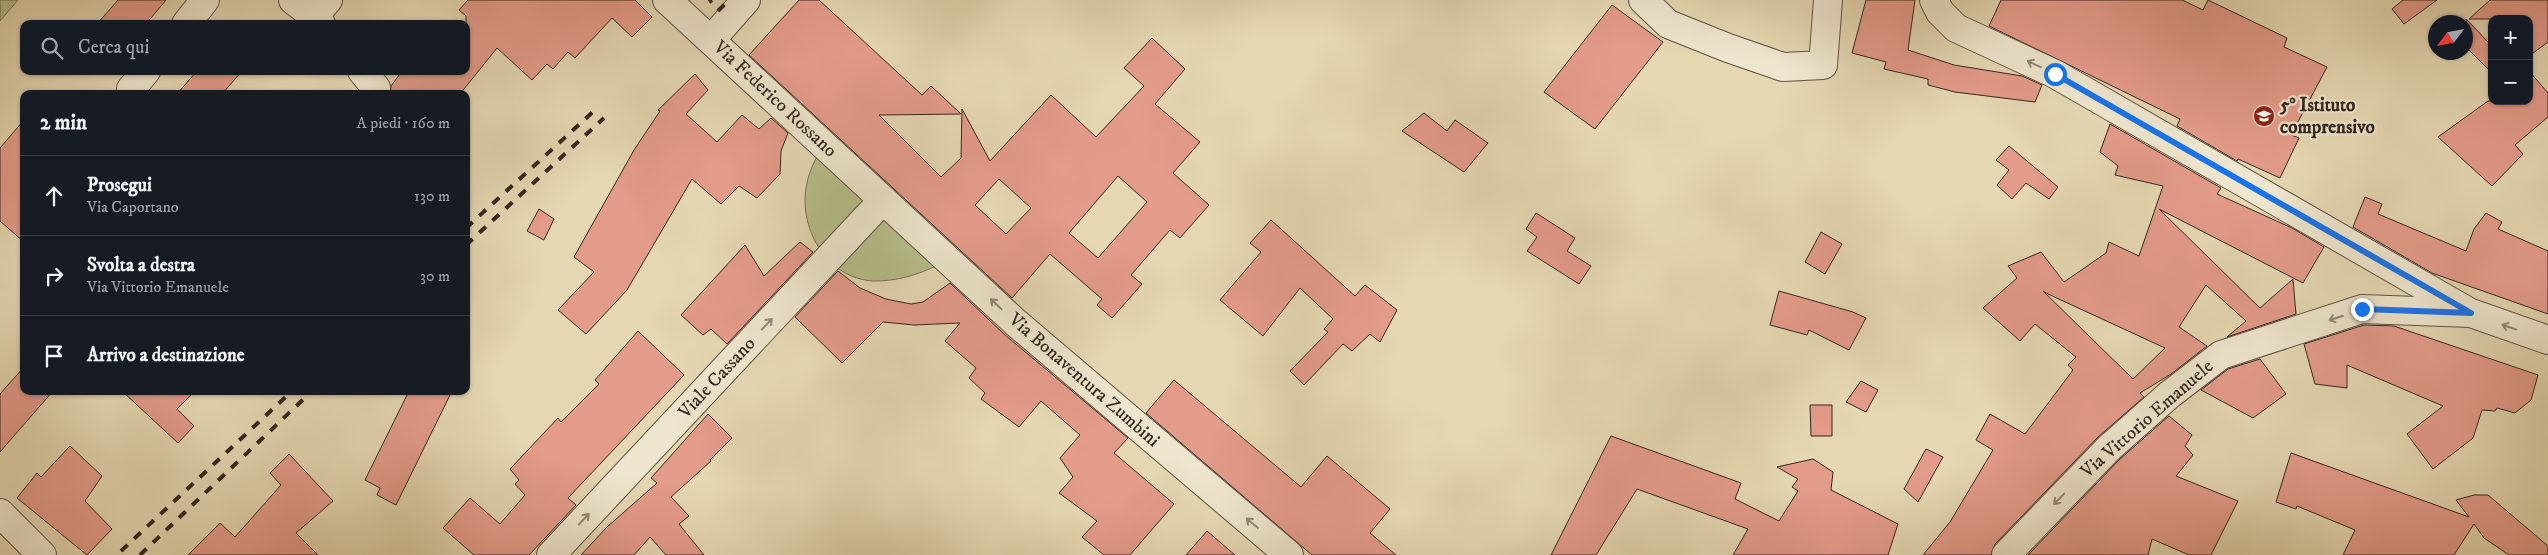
<!DOCTYPE html>
<html lang="it">
<head>
<meta charset="utf-8">
<style>
	body { margin:0; font-family:"IM FELL DW Pica",serif; background:#20242c; color:#f1f3f6 }
	.controls { position:absolute; right:15px; top:15px; display:grid; overflow:hidden; border-radius:10px; box-shadow:0 1px 4px #0004 }
	.controls button { width:45px; height:45px; display:grid; place-items:center; padding:0; border:0; border-bottom:1px solid #363941; background:#171b24; color:#f1f3f6; font:25px sans-serif }
	.compass { position:absolute; left:2428px; top:15px; width:45px; height:45px; border-radius:50%; background:#171b24; box-shadow:0 1px 4px #0004; rotate:238deg }
	.stop { position:absolute; width:15px; height:15px; margin:-11px; border:4px solid #1a73e8; border-radius:50%; background:#fff }
	.stop.end { background:#1a73e8; border-color:#fff; box-shadow:0 1px 5px #0008 }
	.list { margin:0; padding:0; list-style:none }
	h2 { display:flex; justify-content:space-between; align-items:center; height:65px; margin:0; padding:0 20px; font-size:21px }
	h2 small { font-size:16px; font-weight:400; color:#9ea1a6 }
	.list li { display:grid; grid-template-columns:32px 1fr auto; gap:15px; align-items:center; box-sizing:border-box; height:80px; padding:0 20px; border-top:1px solid #363941 }
	.list b { display:block; font-size:19px; white-space:nowrap }
	.list p { margin:0; font-size:16px; white-space:nowrap; color:#9ea1a6 }
	.list em { font-size:16px; font-style:normal; color:#9ea1a6 }
	.icon { flex:none; width:28px; height:28px; fill:none; stroke:currentColor; stroke-width:2; stroke-linecap:round; stroke-linejoin:round }
	.map { position:relative; flex:none; width:2548px; height:555px; overflow:hidden }
	.search { position:absolute; background:#171b24; box-shadow:0 1px 4px #0004; left:20px; top:20px; width:450px; height:55px; display:flex; align-items:center; gap:12px; box-sizing:border-box; padding:0 18px; border-radius:10px; color:#9ea1a6; font-size:19px }
	.panel { position:absolute; background:#171b24; box-shadow:0 1px 4px #0004; left:20px; top:90px; width:450px; height:305px; border-radius:10px }
	.map>svg:first-child { display:block }
	.green { fill:#b6be8a; stroke:#757255 }
	.building { fill:#e39b8a; stroke:#342620; fill-rule:evenodd }
	.lines { fill:none; stroke-linecap:round; stroke-linejoin:round }
	.minor-casing { stroke:#605244; stroke-width:30 }
	.minor { stroke:#ede5cd; stroke-width:28 }
	.rail { stroke:#342620; stroke-width:4; stroke-dasharray:9 9; stroke-linecap:butt }
	.oneway { stroke:#908676 }
	.route { stroke:#1a73e8; stroke-width:6 }
	.labels { text-anchor:middle; dominant-baseline:central; stroke-width:4.5; stroke-linejoin:round; paint-order:stroke }
	.street-label { font-size:19px; fill:#342620; stroke:#ede5cd }
	.poi-label { font-size:19px; font-weight:bold; fill:#342620; stroke:#ede5cd; text-anchor:start }
</style>
</head>
<body>
<div class="map">
<svg width="2548" height="555" viewBox="0 0 2548 555">
	<rect width="100%" height="100%" fill="#e4d7b2"/>
	<filter id="stains"><feTurbulence type="fractalNoise" baseFrequency=".004" numOctaves="4"/><feColorMatrix values="0 0 0 0 .2 0 0 0 0 .09 0 0 0 0 .02 0 0 0 .5 -.17"/></filter>
	<radialGradient id="worn" r=".72"><stop offset=".6" stop-color="#630" stop-opacity="0"/><stop offset="1" stop-color="#630" stop-opacity=".3"/></radialGradient>
	<!-- green -->
	<g class="green">
		<path d="M0 0H18L0 21Z"/>
		<path d="M819 151 940 264C918 275 898 281 874 281 826 279 797 226 807 183 809 172 815 161 819 151Z"/>
	</g>
	<!-- building -->
	<g class="building">
		<path d="M118 0H166L146 24H97Z"/>
		<path d="M468 0H635L652 17 632 37 612 18 575 58 568 52 553 69 547 64 532 80 497 48 460 94H390L391 86 402 71H466V16L459 10Z"/>
		<path d="M799 0H819L922 95 931 86 961 114 879 115 941 177 961 158 962 109 990 161 1051 95 1096 137 1144 86 1124 68 1152 38 1185 69 1155 104 1200 142 1173 173 1209 205 1180 238 1170 230 1131 275 1142 284 1112 318 1097 305 1102 299 1050 254 1012 298 749 55ZM1118 176 1147 202 1098 258 1069 233ZM999 179 1031 208 1006 234 975 205Z"/>
		<path d="M1866 0H1915L1908 50 1954 65 2022 76 2042 85 2035 102 1955 92 1928 85V79L1884 69 1886 62 1852 53Z"/>
		<path d="M2001 0H2182L2203 10 2208 0 2287 38 2284 47 2327 67 2291 135 2299 138 2280 178 2238 159 2237 161 2177 126 2180 119 1989 26Z"/>
		<path d="M2403 0H2437L2404 24 2392 9Z"/>
		<path d="M2490 0H2548V42L2529 56V19H2469Z"/>
		<path d="M1612 5 1663 42 1595 129 1544 92Z"/>
		<path d="M2466 19 2492 46V73L2466 47Z"/>
		<path d="M197 71H242L222 94H177Z"/>
		<path d="M2529 71 2548 93V117L2515 145 2523 154 2492 186 2438 137 2488 101H2529Z"/>
		<path d="M695 74 708 90 686 114 717 142 742 115 759 129 771 118 788 133 781 151 780 174 757 198 739 186 721 204 692 179 627 290 586 334 558 310 594 272 574 257 634 150 660 111 658 110Z"/>
		<path d="M1424 113 1447 131 1455 120 1488 143 1464 172 1402 131Z"/>
		<path d="M24 120V242L0 221V148Z"/>
		<path d="M2110 124 2221 188 2217 194 2292 228 2324 247 2303 283 2159 209 2260 308 2293 279 2296 314 2227 337 2246 321 2206 285 2179 327 2207 346 2171 374 2140 393 2144 397 2098 437 1995 544 1991 555H1923L1950 522 1993 450 1976 440 1990 414 2025 434 2073 370 2068 365 2076 357 2035 324 2020 341 1983 308 2017 278 2008 266 2041 252 2064 282 2106 253 2109 242 2139 256 2163 186 2115 175 2118 166 2100 152ZM2043 291 2048 294 2165 348 2133 379Z"/>
		<path d="M2009 146 2058 187 2049 199 2026 183 2012 199 1997 185 2009 170 1996 160Z"/>
		<path d="M2365 197 2382 204 2378 214 2466 251 2474 229 2486 213 2502 222 2498 229 2548 251V314L2432 273 2353 227Z"/>
		<path d="M539 209 554 219 544 240 527 231Z"/>
		<path d="M1536 213 1575 238 1567 251 1591 266 1579 284 1527 251 1537 237 1526 229Z"/>
		<path d="M1271 220 1355 296 1365 285 1397 310 1380 342 1370 334 1352 351 1343 344 1304 385 1290 371 1328 332 1324 329 1333 319 1300 288 1263 336 1220 300 1261 252 1250 243Z"/>
		<path d="M1821 232 1842 244 1825 274 1805 262Z"/>
		<path d="M800 242 813 252 727 344 711 329 703 335 681 315 745 245 764 276Z"/>
		<path d="M838 271 860 288 886 299 911 304 923 302 950 283 1004 334 1128 438 1114 453 1174 504 1130 555H1104L1082 537 1097 521 1059 493 1073 477 1060 458 1080 435 1041 401 1019 427 981 399 985 393 969 378 976 368 945 341 960 323 914 325 883 322 842 363 795 317Z"/>
		<path d="M1779 291 1853 312 1866 318 1849 350 1809 330 1807 335 1770 325Z"/>
		<path d="M2364 325 2394 326 2538 375 2531 400 2515 413 2497 408 2495 411 2482 410 2473 438 2433 469 2407 434 2443 406 2347 365V388L2315 384 2304 344Z"/>
		<path d="M638 331 684 375 568 498 576 505 529 555H474L443 528 470 498 500 524 525 495 515 484 519 480 510 469 558 418 561 422 599 384 595 380Z"/>
		<path d="M2260 359 2286 394 2253 418 2201 390 2228 369Z"/>
		<path d="M24 367V391H53L0 452V394Z"/>
		<path d="M1174 380 1301 487 1327 456 1390 509 1370 533 1396 555H1312L1146 413Z"/>
		<path d="M1861 381 1878 390 1866 412 1846 402Z"/>
		<path d="M122 391H195L177 409 194 426 178 443Z"/>
		<path d="M409 391H452L396 505 377 495 380 488 365 480Z"/>
		<path d="M1810 405H1832V436H1811Z"/>
		<path d="M708 414 732 438 710 460 711 461 671 497 689 516 679 524 704 555H666L650 537 634 555H581L607 527 657 483 651 478Z"/>
		<path d="M2169 416 2192 435 2185 446 2193 455 2176 476 2238 501 2211 555H2189L2152 539 2148 555H2028L2120 459Z"/>
		<path d="M1611 436 1741 483 1735 499 1779 521 1798 491 1792 487 1798 479 1777 467 1813 459 1833 472 1831 490 1898 524 1888 555H1733L1748 529 1637 489 1596 555H1551Z"/>
		<path d="M70 446 102 476 85 501 112 529 87 555 17 498 37 473 41 477Z"/>
		<path d="M1926 449 1943 457 1918 502 1904 489Z"/>
		<path d="M2291 453 2469 517 2456 500 2474 495H2488L2548 546V555H2509L2484 538 2474 524 2454 555H2343L2355 530 2297 506 2296 509 2276 502Z"/>
		<path d="M289 454 333 501 296 533 318 555H188L220 523 235 537 281 485 270 473Z"/>
		<path d="M1207 531 1235 555H1186Z"/>
	</g>
	<g class="lines">
		<!-- minor casing -->
		<g class="minor-casing">
			<g id="minor">
				<path d="M293 0 314 16"/>
				<path d="M667 0 1015 322 1289 555"/>
				<path d="M1643 0 1668 24 1728 48 1783 67 1823 65 1828 0"/>
				<path d="M1934 0 1940 12 1956 28 2055 74 2467 311"/>
				<path d="M186 24 205 0"/>
				<path d="M321 24 314 16 328 0"/>
				<path d="M711 40 746 0"/>
				<path d="M362 71 376 88"/>
				<path d="M131 89 146 71"/>
				<path d="M0 513 42 555"/>
				<path d="M551 555 883 200"/>
				<path d="M2006 555 2109 448 2169 395 2221 355 2362 309 2471 313 2548 340"/>
			</g>
		</g>
		<!-- minor -->
		<use href="#minor" class="minor"/>
		<!-- rail -->
		<g class="rail">
			<path d="M709 2 712 0"/>
			<path d="M718 11 729 0"/>
			<path d="M466 228 595 110"/>
			<path d="M466 245 604 118"/>
			<path d="M121 551 292 391"/>
			<path d="M140 555 312 391"/>
		</g>
	</g>
	<!-- one-way arrows -->
	<defs><path id="oneway-shaft" d="M-6 0H5M1.5-3L5.5 0L1.5 3" fill="none" stroke-width="1.6" stroke-linecap="round" stroke-linejoin="round" transform="scale(1.25)"/></defs>
	<g class="oneway">
		<use href="#oneway-shaft" transform="translate(2034 64) rotate(-155)"/>
		<use href="#oneway-shaft" transform="translate(996 304) rotate(-137)"/>
		<use href="#oneway-shaft" transform="translate(2336 318) rotate(162)"/>
		<use href="#oneway-shaft" transform="translate(767 324) rotate(-47)"/>
		<use href="#oneway-shaft" transform="translate(2509 327) rotate(-161)"/>
		<use href="#oneway-shaft" transform="translate(2059 499) rotate(134)"/>
		<use href="#oneway-shaft" transform="translate(584 519) rotate(-47)"/>
		<use href="#oneway-shaft" transform="translate(1252 523) rotate(-140)"/>
	</g>
	<g class="lines">
		<!-- route -->
		<path class="route" d="M2055 74 2471 313 2362 309"/>
	</g>
	<!-- icons -->
	<defs>
		<g id="school-disc" transform="scale(1.125)"><circle r="9.5" fill="#8f2418" stroke="#ede5cd"/><path d="M0-5L7-2L0 1L-7-2ZM-4 1L0 2.5L4 1V4Q0 6-4 4Z" fill="#fff"/></g>
	</defs>
	<g fill-rule="evenodd">
		<use href="#school-disc" x="2264" y="116"/>
	</g>
	<g class="labels">
		<!-- street labels -->
		<g class="street-label">
			<text transform="translate(775 99) rotate(43)">Via Federico Rossano</text>
			<text transform="translate(717 378) rotate(-47)">Viale Cassano</text>
			<text transform="translate(1084 380) rotate(41)">Via Bonaventura Zumbini</text>
			<text transform="translate(2147 419) rotate(-41)">Via Vittorio Emanuele</text>
		</g>
		<!-- poi labels -->
		<g class="poi-label">
			<text x="2280" y="105">5° Istituto<tspan x="2280" dy="22">comprensivo</tspan></text>
		</g>
	</g>
	<rect width="100%" height="100%" filter="url(#stains)"/>
	<rect width="100%" height="100%" fill="url(#worn)"/>
</svg>
<div class="controls">
<button>+</button>
<button>−</button>
</div>
<svg class="compass" viewBox="-18 -18 36 36"><path d="M0-13l5 13h-10z" fill="#e53935"/><path d="M0 13l5-13h-10z" fill="#9ea1a6"/></svg>
<div class="stop" style="left:2055px;top:74px"></div>
<div class="stop end" style="left:2362px;top:309px"></div>
<div class="search"><svg class="icon" aria-label="search" viewBox="0 0 24 24"><circle cx="10" cy="10" r="6"/><path d="M15 15l6 6"/></svg>Cerca qui</div>
<section class="panel">
<h2>2 min<small>A piedi · 160 m</small></h2>
<ul class="list">
<li><svg class="icon" aria-label="ahead" viewBox="0 0 24 24"><path d="M12 20V5M6 11l6-6 6 6"/></svg><div><b>Prosegui</b><p>Via Caportano</p></div><em>130 m</em></li>
<li><svg class="icon" aria-label="right" viewBox="0 0 24 24"><path d="M7 20v-9h11M14 6l5 5-5 5"/></svg><div><b>Svolta a destra</b><p>Via Vittorio Emanuele</p></div><em>30 m</em></li>
<li><svg class="icon" aria-label="arrive" viewBox="0 0 24 24"><path d="M6 21V4h12l-3 4 3 4H6"/></svg><div><b>Arrivo a destinazione</b></div></li>
</ul>
</section>
</div>
</body>
</html>
